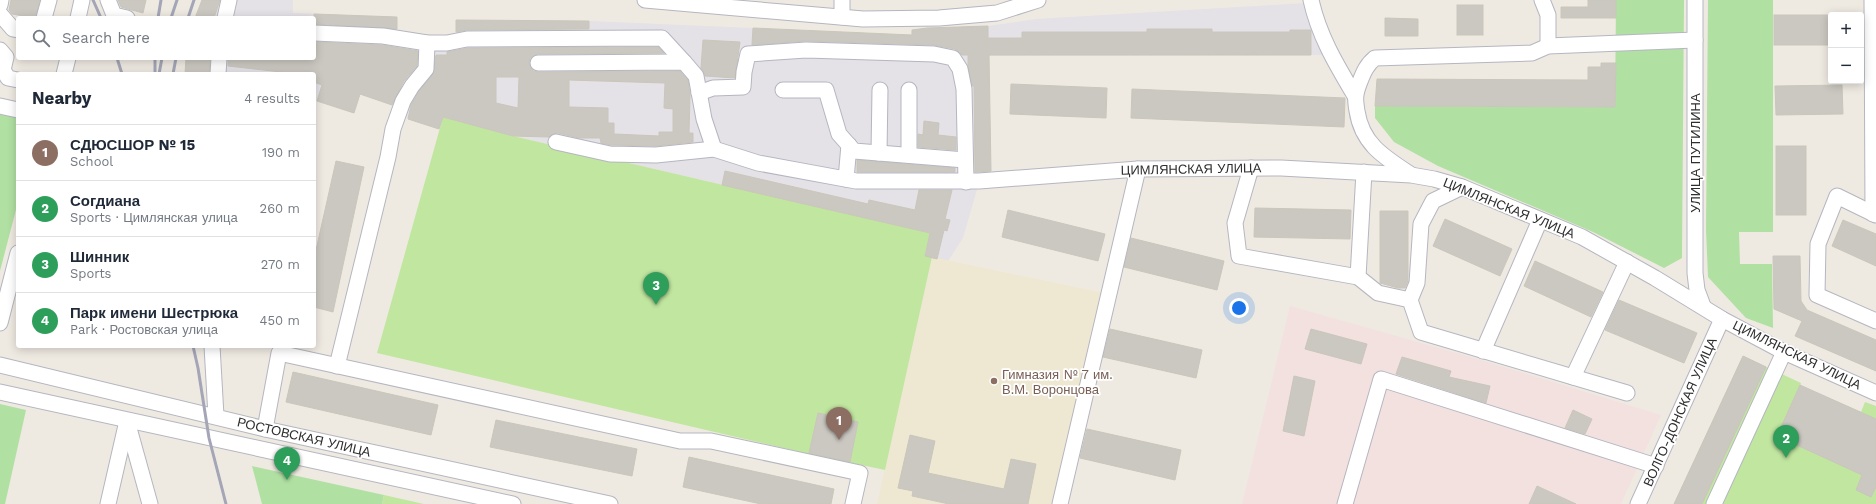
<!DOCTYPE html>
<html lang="en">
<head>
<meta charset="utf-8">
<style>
	body { margin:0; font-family:"Work Sans",sans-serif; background:#f6f6f7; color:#1f2937 }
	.controls { position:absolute; right:12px; top:12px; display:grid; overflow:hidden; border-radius:4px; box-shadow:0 2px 10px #0003 }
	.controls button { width:36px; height:36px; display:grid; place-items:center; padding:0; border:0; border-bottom:1px solid #e0e1e3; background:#fff; color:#1f2937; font:20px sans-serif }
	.you { position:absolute; left:1239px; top:308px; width:14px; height:14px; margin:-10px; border:3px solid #fff; border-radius:50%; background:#1a73e8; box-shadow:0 0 0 6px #1a73e833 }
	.badge { display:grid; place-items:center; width:26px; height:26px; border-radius:50%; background:#ea580c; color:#fff; font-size:13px; font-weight:700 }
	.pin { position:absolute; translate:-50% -33px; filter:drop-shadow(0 1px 2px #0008) }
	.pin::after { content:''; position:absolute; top:21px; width:14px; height:12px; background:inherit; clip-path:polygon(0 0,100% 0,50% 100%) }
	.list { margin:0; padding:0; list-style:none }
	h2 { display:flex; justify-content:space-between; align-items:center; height:52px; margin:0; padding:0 16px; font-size:17px }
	h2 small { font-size:13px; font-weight:400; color:#747a83 }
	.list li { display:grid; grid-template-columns:26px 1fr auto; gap:12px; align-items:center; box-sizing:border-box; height:56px; padding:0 16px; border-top:1px solid #e0e1e3 }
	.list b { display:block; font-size:15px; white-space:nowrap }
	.list p { margin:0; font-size:13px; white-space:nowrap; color:#747a83 }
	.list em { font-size:13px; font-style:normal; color:#747a83 }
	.icon { flex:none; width:22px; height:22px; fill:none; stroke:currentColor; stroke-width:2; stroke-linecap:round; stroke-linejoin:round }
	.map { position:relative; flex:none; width:1876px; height:504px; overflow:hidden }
	.search { position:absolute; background:#fff; box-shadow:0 2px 10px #0003; left:16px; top:16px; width:300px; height:44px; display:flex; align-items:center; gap:10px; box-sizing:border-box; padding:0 14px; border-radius:4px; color:#747a83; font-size:15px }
	.panel { position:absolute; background:#fff; box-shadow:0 2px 10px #0003; left:16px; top:72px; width:300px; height:276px; border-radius:4px }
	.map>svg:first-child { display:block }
	.industrial { fill:#e4e1e7 }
	.education { fill:#eee8d3 }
	.medical { fill:#f3e1e0 }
	.green { fill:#b1e0a3 }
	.pitch { fill:#c1e6a0 }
	.building { fill:#cac8c0; stroke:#cac6bb; fill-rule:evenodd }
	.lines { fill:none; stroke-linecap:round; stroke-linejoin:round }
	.minor-casing { stroke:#b5b6c0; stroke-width:17 }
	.minor { stroke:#fff; stroke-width:15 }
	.rail { stroke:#a4a5b6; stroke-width:3 }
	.education-dot { fill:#8d6e63; stroke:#fff; stroke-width:1.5 }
	.labels { text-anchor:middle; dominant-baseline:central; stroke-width:3.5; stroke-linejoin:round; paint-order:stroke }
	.street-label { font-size:13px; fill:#2e2e2e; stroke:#fff }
	.education-label { font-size:13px; fill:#785e54; stroke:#fff; text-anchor:start }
</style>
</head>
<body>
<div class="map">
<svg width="1876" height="504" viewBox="0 0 1876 504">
	<rect width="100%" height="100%" fill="#eeeae2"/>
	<!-- industrial -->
	<path class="industrial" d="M202 0H293V13L397 17V31L413 37 445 38 456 35V20L589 21 911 35 912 30 927 28 988 26 1036 19 1306 3 1328 55 989 56 991 176 978 186 963 238 948 261 925 256 930 233 513 136 443 117 439 129 394 113 396 106 360 94 354 113 314 100V74H185L186 58H314V18H195Z"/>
	<!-- education -->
	<path class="education" d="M932 257 1104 293 1055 504H877Z"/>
	<!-- medical -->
	<path class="medical" d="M1290 306 1478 359 1661 415 1621 504H1242Z"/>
	<!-- green -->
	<g class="green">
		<path d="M1616 0H1684L1682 258 1664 268 1593 232 1438 166 1394 142 1375 118V106L1615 107Z"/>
		<path d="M1708 0H1773V232H1739L1740 264H1772L1773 328 1746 318 1708 277 1706 230Z"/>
		<path d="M0 111 18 115V202L0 271Z"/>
		<path d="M0 404 26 410 5 504H0Z"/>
		<path d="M252 466 384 495 382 504H262Z"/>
	</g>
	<!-- pitch -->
	<g class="pitch">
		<path d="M443 117 513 136 930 233 925 255 932 257 885 470 809 454 377 353Z"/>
		<path d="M1743 356 1801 383 1800 386 1861 412 1865 402 1876 406V504H1674Z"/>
		<path d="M384 495 424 504H382Z"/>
	</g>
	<!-- building -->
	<g class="building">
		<path d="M11 0H40L35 18 12 14 9 10Z"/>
		<path d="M118 0H146L143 13 121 7Z"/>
		<path d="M202 0H220L214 18H195Z"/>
		<path d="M1588 0H1616V18H1561V7H1588Z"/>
		<rect x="1457" y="5" width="26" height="30"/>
		<path d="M314 14 397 17V29L314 24Z"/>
		<rect x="1774" y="15" width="57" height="30"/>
		<path d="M1385 18 1418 19V36H1385Z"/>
		<path d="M456 20 589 21V29L467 30 456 32Z"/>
		<path d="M988 26V38H1022V32H1147V29H1212V32H1290V30H1311V55H989L991 171 975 172 974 86H972L968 66V55H962L955 49 934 45 806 41 752 45 753 28 912 35V30L927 28Z"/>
		<path d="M703 40 740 42 735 78 705 76 701 68Z"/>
		<path d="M314 42 382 45 418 51 417 66 404 81 392 105 360 94 354 113 317 101 322 85 314 82V74H299L228 66V58H314Z"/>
		<path d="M658 47 664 53 538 54 530 58 529 63 533 71 538 72 680 71 688 80 690 95 689 133H693V142L656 146 611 145 601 143 600 138H579L558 133 553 134 549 137 513 136 443 117 439 129 408 119 411 105 419 91 433 74 436 55H447V52L468 48ZM496 77H519L518 108 496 103ZM569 80 665 83 664 108 673 109V132H659V136L614 134V123H608V108L569 107Z"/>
		<path d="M186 58H210L209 74H185Z"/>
		<path d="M1601 63H1616L1615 107 1375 106 1377 79 1588 80V67H1601Z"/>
		<path d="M1011 84 1107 88 1106 118 1010 114Z"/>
		<path d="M1842 85 1843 114 1776 115 1775 86Z"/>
		<path d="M1132 89 1345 98 1344 127 1131 118Z"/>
		<path d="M924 121 939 123 938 135 956 137V150L918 147V134L923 135Z"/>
		<rect x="1776" y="146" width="30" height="69"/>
		<path d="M857 160 955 168V172H857Z"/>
		<path d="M336 161 364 167 333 312 314 307V259Z"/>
		<path d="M725 171 868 204 869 200 915 210 919 190H952L945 219 950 220 947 231 944 230 937 259 925 256 930 233 722 185Z"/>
		<path d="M1255 208 1351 210 1350 239 1254 237Z"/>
		<path d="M1008 210 1105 234 1098 261 1002 237Z"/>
		<path d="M1380 211H1408V281L1405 288H1398L1380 283Z"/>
		<path d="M1445 219 1512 249 1500 276 1433 246Z"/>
		<path d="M1843 220 1876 234V266L1832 246Z"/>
		<path d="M1131 238 1224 261 1217 290 1124 267Z"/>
		<path d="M1773 256H1800L1801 301 1807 310 1876 340V371L1795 336 1802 321 1774 309Z"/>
		<path d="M1535 261 1603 292 1591 317 1524 286Z"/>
		<path d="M1619 300 1697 333 1684 363 1605 330Z"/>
		<path d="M1110 329 1202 350 1196 378 1103 357Z"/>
		<path d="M1311 329 1367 344 1361 364 1305 349Z"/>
		<path d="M1743 356 1766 367 1702 504H1674Z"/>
		<path d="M1402 357 1451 371 1449 377 1490 386 1486 403 1396 374Z"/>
		<path d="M293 372 438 405 431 435 286 402Z"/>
		<path d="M1294 376 1315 381 1304 436 1283 431Z"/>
		<path d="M1800 385 1876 419V487L1871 497 1856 490 1862 475 1777 436Z"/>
		<path d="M1573 410 1592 419 1585 434 1565 428Z"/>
		<path d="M818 413 858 422 850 462 809 453Z"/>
		<path d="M496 420 637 449 632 476 490 447Z"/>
		<path d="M1087 429 1181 450 1175 480 1080 458Z"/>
		<path d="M910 435 935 441 928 473 1004 489 1011 459 1036 464 1028 504H949L912 496 913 491 898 488Z"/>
		<path d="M689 457 834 489 831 504H761L683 487Z"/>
		<path d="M1537 486 1576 504H1529Z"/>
	</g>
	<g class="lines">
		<!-- minor casing -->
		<g class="minor-casing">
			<g id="minor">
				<path d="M108 0 114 15 127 18"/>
				<path d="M645 0 863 19 939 18 997 13 1038 0"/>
				<path d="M1311 0C1319 36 1336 64 1355 96"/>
				<path d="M1542 0 1548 15V46"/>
				<path d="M1695 0V273L1697 290 1703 306"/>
				<path d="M1872 0 1873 214"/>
				<path d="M0 5 1 0"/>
				<path d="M0 14 13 29 18 30"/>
				<path d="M842 17V0"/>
				<path d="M44 18 49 0"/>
				<path d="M78 18 82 0"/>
				<path d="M225 18 229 0"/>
				<path d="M314 33 383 36 427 43H447L467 39 662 38 684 62"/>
				<path d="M0 50 6 57 3 70 8 78 18 80"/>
				<path d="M538 63 684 62 696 76 704 119 714 149"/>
				<path d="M64 74 68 58"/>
				<path d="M218 74 219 58"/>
				<path d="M783 90H826L839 134 854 151 965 160"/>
				<path d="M909 90V155"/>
				<path d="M699 93 713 88 743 87 744 72 748 54 806 50 934 54 953 58 960 69 964 89 966 182"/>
				<path d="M0 106 18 110"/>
				<path d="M556 142 610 154 656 155 714 149 758 163 856 181H979L1138 169 1281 168 1411 175 1434 179 1462 187 1582 237 1655 278 1722 319 1784 352 1876 393"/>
				<path d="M879 153 880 90"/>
				<path d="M1251 168 1235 223 1239 256 1358 277 1378 293 1410 300 1421 332 1627 393"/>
				<path d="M1410 174C1384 157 1362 144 1357 111 1355 99 1355 95 1359 84 1363 74 1366 65 1375 58L1532 53 1548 46 1695 40"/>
				<path d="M846 179 849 145"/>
				<path d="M1876 215 1837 196 1818 244 1817 295 1876 321"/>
				<path d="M1358 277 1364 172"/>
				<path d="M1410 300 1417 283 1421 224 1433 201 1462 187"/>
				<path d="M0 323 18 253"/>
				<path d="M212 346 216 416"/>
				<path d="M1483 351 1540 220"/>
				<path d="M0 365 265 429 610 504"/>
				<path d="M337 366 388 157 393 129 403 101 412 86 426 69 427 43"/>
				<path d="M1573 377 1627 262"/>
				<path d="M0 392 513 504"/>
				<path d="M127 421 150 504"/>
				<path d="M265 429 279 353 680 441H711L860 473 853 504"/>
				<path d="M108 504 127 421"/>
				<path d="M1060 504 1138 169"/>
				<path d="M1345 504 1381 379 1656 466"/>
				<path d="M1638 504 1722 319"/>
				<path d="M1714 504 1784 352"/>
			</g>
		</g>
		<!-- minor -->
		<use href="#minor" class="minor"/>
		<!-- rail -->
		<g class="rail">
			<path d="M93 0 101 18"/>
			<path d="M158 18 161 0"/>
			<path d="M171 18 177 0"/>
			<path d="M188 18 194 0"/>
			<path d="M117 58 122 74"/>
			<path d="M155 58V72"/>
			<path d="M159 74 162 58"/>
			<path d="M173 74 176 58"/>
			<path d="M193 346 198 368 209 438 226 504"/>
		</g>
	</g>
	<!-- markers -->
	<circle class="education-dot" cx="994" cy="381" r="4"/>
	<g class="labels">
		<!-- street labels -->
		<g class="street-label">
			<text transform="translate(1695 153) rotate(-90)">УЛИЦА ПУТИЛИНА</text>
			<text transform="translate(1191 169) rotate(-1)">ЦИМЛЯНСКАЯ УЛИЦА</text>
			<text transform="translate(1509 208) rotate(22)">ЦИМЛЯНСКАЯ УЛИЦА</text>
			<text transform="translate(1797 355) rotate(26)">ЦИМЛЯНСКАЯ УЛИЦА</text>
			<text transform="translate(1680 412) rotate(-66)">ВОЛГО-ДОНСКАЯ УЛИЦА</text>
			<text transform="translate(304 437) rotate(13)">РОСТОВСКАЯ УЛИЦА</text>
		</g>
		<!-- education labels -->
		<g class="education-label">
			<text x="1002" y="374">Гимназия № 7 им.<tspan x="1002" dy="15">В.М. Воронцова</tspan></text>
		</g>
	</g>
</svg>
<div class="controls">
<button>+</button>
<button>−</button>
</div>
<div class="you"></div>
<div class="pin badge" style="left:839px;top:440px;background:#8d6e63">1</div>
<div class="pin badge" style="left:1786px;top:458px;background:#2e9e5b">2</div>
<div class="pin badge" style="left:656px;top:305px;background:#2e9e5b">3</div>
<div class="pin badge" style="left:287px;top:480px;background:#2e9e5b">4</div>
<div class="search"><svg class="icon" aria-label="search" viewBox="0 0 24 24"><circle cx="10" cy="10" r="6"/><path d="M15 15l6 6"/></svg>Search here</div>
<section class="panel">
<h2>Nearby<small>4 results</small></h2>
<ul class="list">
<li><span class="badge" style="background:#8d6e63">1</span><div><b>СДЮСШОР № 15</b><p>School</p></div><em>190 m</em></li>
<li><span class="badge" style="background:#2e9e5b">2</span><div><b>Согдиана</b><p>Sports · Цимлянская улица</p></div><em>260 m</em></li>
<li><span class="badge" style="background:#2e9e5b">3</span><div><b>Шинник</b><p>Sports</p></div><em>270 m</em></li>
<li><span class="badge" style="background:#2e9e5b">4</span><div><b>Парк имени Шестрюка</b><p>Park · Ростовская улица</p></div><em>450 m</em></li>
</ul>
</section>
</div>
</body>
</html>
